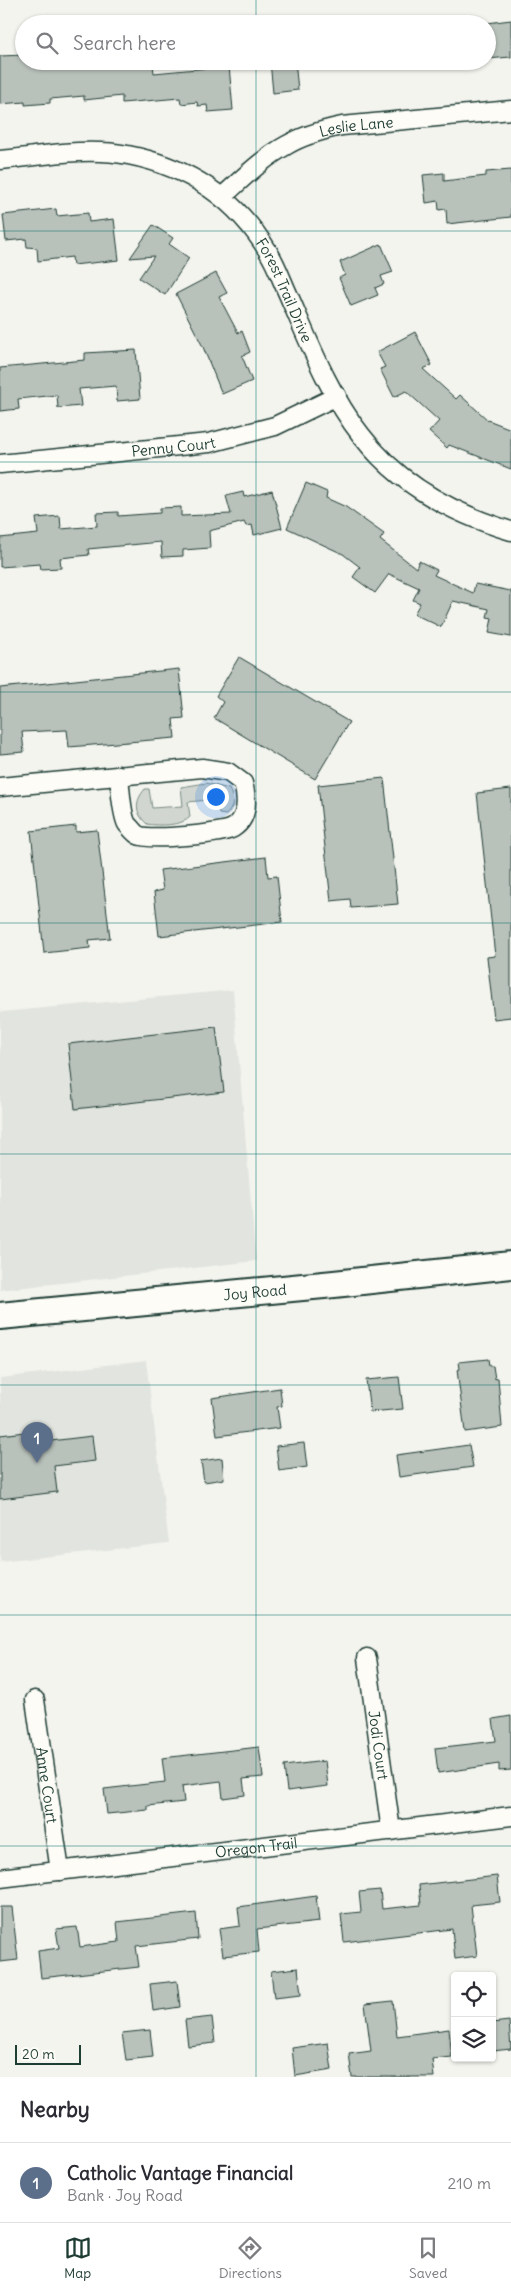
<!DOCTYPE html>
<html lang="en">
<head>
<meta charset="utf-8">
<style>
	body { margin:0; font-family:Delius,sans-serif; background:#f7f7f7; color:#2b2b33 }
	.controls { position:absolute; right:15px; bottom:15px; display:grid; overflow:hidden; border-radius:5px; box-shadow:0 1px 4px #0004 }
	.controls button { width:45px; height:45px; display:grid; place-items:center; padding:0; border:0; border-bottom:1px solid #e1e1e2; background:#fff; color:#2b2b33; font:25px sans-serif }
	.scale { position:absolute; left:15px; bottom:12px; width:66px; box-sizing:border-box; padding-left:5px; border:2px solid #1f3d34; border-top:0; font-size:14px; line-height:18px; white-space:nowrap; color:#1f3d34; -webkit-text-stroke:4px #fdfcf7; paint-order:stroke }
	.you { position:absolute; left:215px; top:796px; width:18px; height:18px; margin:-12px; border:4px solid #fff; border-radius:50%; background:#1a73e8; box-shadow:0 0 0 8px #1a73e833 }
	.badge { display:grid; place-items:center; width:32px; height:32px; border-radius:50%; background:#1f3d34; color:#fff; font-size:16px; font-weight:700 }
	.pin { position:absolute; translate:-50% -41px; filter:drop-shadow(0 1px 2px #0008) }
	.pin::after { content:''; position:absolute; top:26px; width:18px; height:15px; background:inherit; clip-path:polygon(0 0,100% 0,50% 100%) }
	.list { margin:0; padding:0; list-style:none }
	h2 { display:flex; justify-content:space-between; align-items:center; height:65px; margin:0; padding:0 20px; font-size:21px }
	h2 small { font-size:16px; font-weight:400; color:#7c7c81 }
	.list li { display:grid; grid-template-columns:32px 1fr auto; gap:15px; align-items:center; box-sizing:border-box; height:80px; padding:0 20px; border-top:1px solid #e1e1e2 }
	.list b { display:block; font-size:19px; white-space:nowrap }
	.list p { margin:0; font-size:16px; white-space:nowrap; color:#7c7c81 }
	.list em { font-size:16px; font-style:normal; color:#7c7c81 }
	.icon { flex:none; width:28px; height:28px; fill:none; stroke:currentColor; stroke-width:2; stroke-linecap:round; stroke-linejoin:round }
	.map { position:relative; flex:none; width:511px; height:2077px; overflow:hidden }
	.search { position:absolute; background:#fff; box-shadow:0 1px 4px #0004; left:15px; right:15px; top:15px; height:55px; display:flex; align-items:center; gap:12px; box-sizing:border-box; padding:0 18px; border-radius:28px; color:#7c7c81; font-size:19px }
	.sheet { height:145px; background:#fff }
	nav { display:flex; justify-content:space-around; align-items:center; box-sizing:border-box; height:70px; border-top:1px solid #e1e1e2; background:#fff; font-size:14px; color:#7c7c81 }
	nav a { display:grid; justify-items:center; gap:2px }
	nav .on { color:#1f3d34 }
	.map>svg:first-child { display:block }
	.built { fill:#e2e5df }
	.green { fill:#d1d6d1; stroke:#788a82 }
	.building { fill:#b9c1bb; stroke:#1f3d34 }
	.lines { fill:none; stroke-linecap:round; stroke-linejoin:round }
	.street-casing { stroke:#1f3d34; stroke-width:21 }
	.secondary-casing { stroke:#1f3d34; stroke-width:30 }
	.street { stroke:#fdfcf7; stroke-width:18 }
	.secondary { stroke:#fdfcf7; stroke-width:26 }
	.grid { fill:none; stroke:#0f766e; stroke-width:1; stroke-opacity:0.55 }
	.labels { text-anchor:middle; dominant-baseline:central; stroke-width:4; stroke-linejoin:round; paint-order:stroke }
	.street-label { font-size:15px; fill:#1f3d34; stroke:#fdfcf7 }
</style>
</head>
<body>
<div class="map">
<svg width="511" height="2077" viewBox="0 0 511 2077">
	<rect width="100%" height="100%" fill="#f4f4ef"/>
	<filter id="ink" filterUnits="userSpaceOnUse"><feTurbulence type="fractalNoise" baseFrequency=".02" numOctaves="2"/><feDisplacementMap in="SourceGraphic" scale="10" xChannelSelector="R" yChannelSelector="G"/><feConvolveMatrix kernelMatrix="1 2 1 2 8 2 1 2 1" color-interpolation-filters="sRGB"/></filter>
	<g filter="url(#ink)">
		<!-- built -->
		<g class="built">
			<path d="M233 990 256 1261 0 1290V1007L1 1012Z"/>
			<path d="M146 1360 169 1543 0 1562V1378Z"/>
		</g>
		<!-- green -->
		<path class="green" d="M206 783 229 789C235 800 234 807 226 815L219 814 217 799 188 802 190 817C182 826 158 826 147 824 135 813 134 802 145 789H149L152 808 183 806 181 787Z"/>
		<!-- building -->
		<g class="building">
			<path d="M511 20V57L487 59V23Z"/>
			<path d="M24 55V61H148V66L153 65 154 73 229 66 233 110 208 112 207 105 198 106 197 102 181 104 180 98 122 103V96L84 100V96L50 99V103L25 105V102L0 104V56Z"/>
			<path d="M270 61H295L298 90 273 93Z"/>
			<path d="M511 170V217L447 224 446 209 439 210 438 201 426 203 423 175 444 173V181L486 176V172Z"/>
			<path d="M56 209 57 216 88 213 89 222 114 219 119 260 73 265 72 257 38 261 37 248 27 247 26 239 6 241 3 215Z"/>
			<path d="M153 225 173 238 169 244 189 258 165 295 139 278 154 256 130 258Z"/>
			<path d="M381 244 393 272 381 276 384 284 375 288 378 295 351 306 339 278 345 275 340 262Z"/>
			<path d="M216 273 227 293 219 297 238 333 242 331 250 352 242 356 252 381 222 394 203 347 176 294Z"/>
			<path d="M415 332 432 365 423 369 456 399 460 395 488 420 511 429V469L449 445 447 448 429 432 439 421 406 391 394 397 380 369 385 367 377 352Z"/>
			<path d="M136 350 140 399 117 401 116 386 79 389 81 406 58 408 57 395 18 399 19 409 0 411V368L85 360V353Z"/>
			<path d="M306 483 327 492 326 498 346 507 384 534 380 540 416 568 419 561 437 570 434 575 473 593 475 584 511 591V637L489 633 492 618 487 617 489 609 453 601 441 627 414 614 420 603 413 600 419 588 389 574 375 593 353 577 360 567 343 554 287 528Z"/>
			<path d="M272 490 282 528 254 535 252 525 246 526 244 522 209 531 210 548 183 550V556L162 557 161 542 88 549 89 555 60 558 61 568 41 569 40 564 0 567V538L38 534 36 518 60 516 61 529 97 526 96 513 118 512V516L160 513V508L181 507V516L231 514 226 496 243 492 244 497Z"/>
			<path d="M239 657 349 722 315 779 214 718 223 702 216 696Z"/>
			<path d="M179 669 184 718 173 719 175 738 69 747 67 730 22 732 24 752 0 754V688Z"/>
			<path d="M384 778 398 904 351 908 350 899 331 901 318 785Z"/>
			<path d="M511 789V1017L494 1019 487 957 495 956 477 793Z"/>
			<path d="M76 826V832L97 830 110 938 89 940 90 948 44 953 31 831Z"/>
			<path d="M266 857 268 877 277 876 282 922 159 936 154 892 163 890 160 870Z"/>
			<path d="M216 1027 224 1092 75 1109 68 1044Z"/>
			<path d="M488 1359 489 1366H493L495 1379 498 1378 502 1427 465 1432 457 1370 460 1369 459 1362Z"/>
			<path d="M399 1377 403 1409 370 1412 366 1380Z"/>
			<path d="M280 1388 282 1406 277 1407 280 1428 217 1436 212 1398Z"/>
			<path d="M50 1429 51 1441 92 1436 95 1461 54 1466 57 1492 0 1499V1435Z"/>
			<path d="M304 1443 307 1467 279 1471 276 1446Z"/>
			<path d="M469 1445 473 1467 399 1477 396 1455Z"/>
			<path d="M222 1458 224 1479 204 1482 201 1461Z"/>
			<path d="M511 1716V1770L499 1771V1764L438 1773 435 1748 496 1741 493 1719Z"/>
			<path d="M259 1747 263 1777 243 1779 245 1795 223 1798 221 1781 182 1786 184 1802 148 1806V1810L107 1814 104 1789 165 1782 162 1758Z"/>
			<path d="M325 1761 328 1786 287 1791 284 1766Z"/>
			<path d="M497 1876 500 1902 471 1905 477 1956 455 1959 452 1929 344 1942 341 1914 361 1912 359 1892 380 1890 382 1909 421 1905 419 1885Z"/>
			<path d="M316 1896 319 1922 257 1929 259 1952 223 1956 219 1929 240 1926 238 1907Z"/>
			<path d="M0 1907H12L18 1960 0 1962Z"/>
			<path d="M196 1913 198 1939 136 1946 139 1967 41 1978 38 1951 59 1948 56 1929 77 1927 80 1947 119 1942 117 1922Z"/>
			<path d="M298 1968 301 1995 274 1998 271 1971Z"/>
			<path d="M177 1981 180 2007 153 2011 150 1984Z"/>
			<path d="M393 2001 397 2036 449 2029 452 2057 432 2059 434 2077H352L349 2054 371 2051 365 2004Z"/>
			<path d="M212 2017 215 2043 188 2046 185 2020Z"/>
			<path d="M509 2021 511 2049 492 2051V2023Z"/>
			<path d="M150 2030 153 2057 126 2060 122 2033Z"/>
			<path d="M328 2043 332 2070 295 2076 292 2048Z"/>
		</g>
		<g class="lines">
			<!-- street casing -->
			<g class="street-casing">
				<g id="street">
					<path id="s1" d="M0 160C42 156 86 147 128 155 189 167 237 199 269 253 277 266 282 281 288 294 309 342 329 394 361 435 398 484 454 514 511 531"/>
					<path id="s2" d="M222 197C242 179 263 158 287 145 304 135 323 130 342 126L511 110"/>
					<path id="s3" d="M0 464 209 443 275 426 337 396"/>
					<path d="M0 787 202 768 228 772 243 783C247 798 249 818 233 828 223 834 148 841 138 835 135 834 130 827 127 824 122 816 120 787 119 775"/>
					<path id="s4" d="M367 1658 391 1831"/>
					<path id="s5" d="M35 1700 60 1871"/>
					<path id="s6" d="M0 1878 511 1816"/>
				</g>
			</g>
			<!-- secondary casing -->
			<g class="secondary-casing">
				<g id="secondary">
					<path id="s7" d="M0 1316 334 1284 511 1265"/>
				</g>
			</g>
			<!-- street -->
			<use href="#street" class="street"/>
			<!-- secondary -->
			<use href="#secondary" class="secondary"/>
		</g>
	</g>
	<!-- grid -->
	<path class="grid" d="M256 0V24M256 61V2077M0 231H511M0 462H511M0 692H511M0 923H511M0 1154H511M0 1385H511M0 1615H511M0 1846H511"/>
	<g class="labels">
		<!-- street labels -->
		<g class="street-label">
			<text stroke="none"><textPath href="#s2" startOffset="156">Leslie Lane</textPath></text>
			<text stroke="none"><textPath href="#s1" startOffset="346">Forest Trail Drive</textPath></text>
			<text stroke="none"><textPath href="#s3" startOffset="174">Penny Court</textPath></text>
			<text stroke="none"><textPath href="#s7" startOffset="256">Joy Road</textPath></text>
			<text stroke="none"><textPath href="#s4" startOffset="88">Jodi Court</textPath></text>
			<text stroke="none"><textPath href="#s5" startOffset="86">Anne Court</textPath></text>
			<text stroke="none"><textPath href="#s6" startOffset="258">Oregon Trail</textPath></text>
		</g>
	</g>
</svg>
<div class="controls">
<button><svg class="icon" aria-label="locate" viewBox="0 0 24 24"><circle cx="12" cy="12" r="6"/><path d="M12 2v4M12 18v4M2 12h4M18 12h4"/></svg></button>
<button><svg class="icon" aria-label="layers" viewBox="0 0 24 24"><path d="M12 4l9 5-9 5-9-5zM3 14l9 5 9-5"/></svg></button>
</div>
<div class="scale">20 m</div>
<div class="you"></div>
<div class="pin badge" style="left:37px;top:1463px;background:#5c6f8a">1</div>
<div class="search"><svg class="icon" aria-label="search" viewBox="0 0 24 24"><circle cx="10" cy="10" r="6"/><path d="M15 15l6 6"/></svg>Search here</div>
</div>
<section class="sheet">
<h2>Nearby<small></small></h2>
<ul class="list">
<li><span class="badge" style="background:#5c6f8a">1</span><div><b>Catholic Vantage Financial</b><p>Bank · Joy Road</p></div><em>210 m</em></li>
</ul>
</section>
<nav>
<a class="on"><svg class="icon" aria-label="map" viewBox="0 0 24 24"><path d="M3 6l6-2 6 2 6-2v14l-6 2-6-2-6 2zM9 4v14M15 6v14"/></svg>Map</a>
<a><svg class="icon" aria-label="directions" viewBox="0 0 24 24"><path d="M12 3l9 9-9 9-9-9zM9 14v-3h6M13 9l2 2-2 2"/></svg>Directions</a>
<a><svg class="icon" aria-label="saved" viewBox="0 0 24 24"><path d="M7 4h10v16l-5-4-5 4z"/></svg>Saved</a>
</nav>
</body>
</html>
